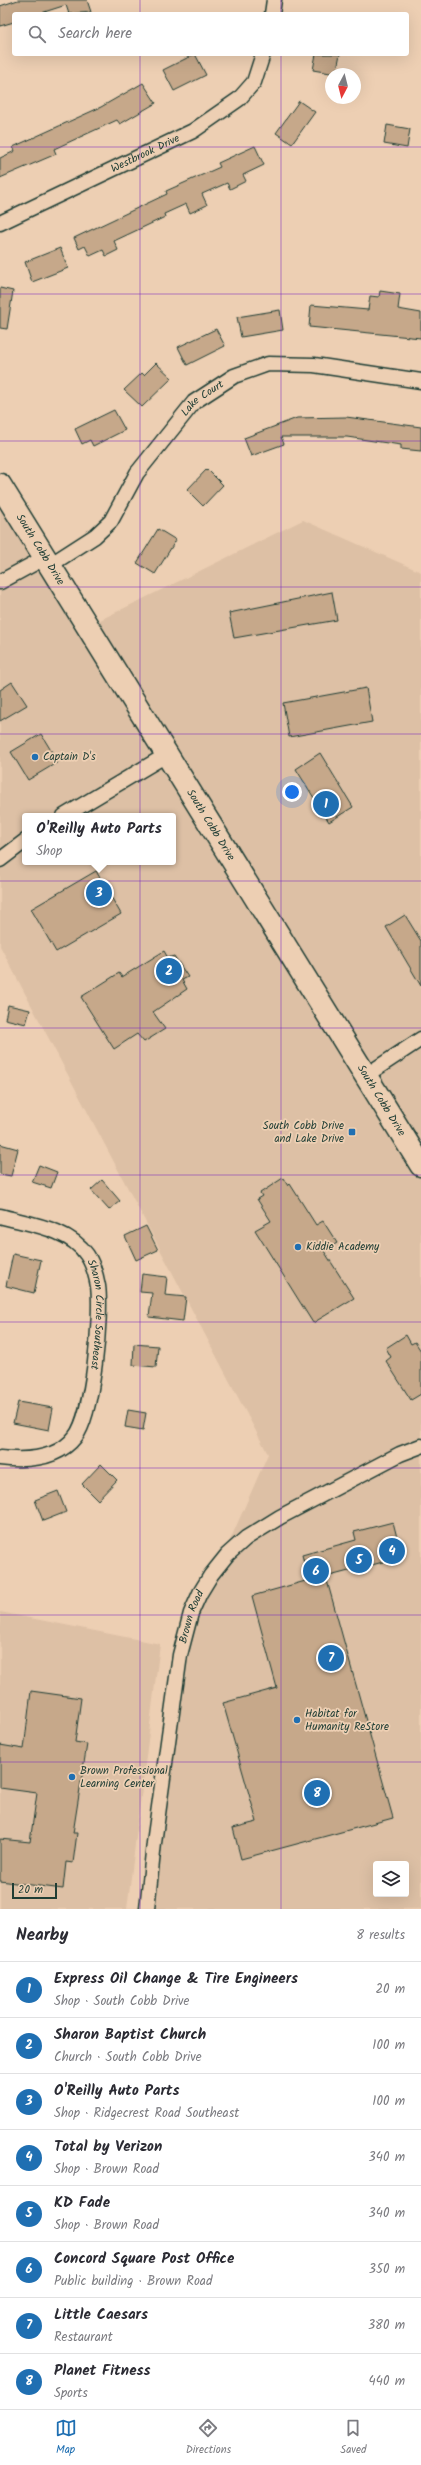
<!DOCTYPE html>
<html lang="en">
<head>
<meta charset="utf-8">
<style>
	body { margin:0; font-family:Kalam,sans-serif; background:#f7f7f7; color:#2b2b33 }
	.controls { position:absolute; right:12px; bottom:12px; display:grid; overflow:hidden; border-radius:4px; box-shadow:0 4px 16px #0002 }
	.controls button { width:36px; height:36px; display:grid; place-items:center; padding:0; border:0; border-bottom:1px solid #e1e1e2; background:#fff; color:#2b2b33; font:20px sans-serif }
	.compass { position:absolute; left:325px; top:68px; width:36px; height:36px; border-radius:50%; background:#fff; box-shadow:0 4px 16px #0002; rotate:187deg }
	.scale { position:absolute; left:12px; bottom:10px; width:45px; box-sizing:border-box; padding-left:4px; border:2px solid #1f3d34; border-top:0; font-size:11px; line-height:14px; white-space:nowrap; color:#1f3d34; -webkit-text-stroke:3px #edcfb3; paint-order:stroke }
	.you { position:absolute; left:292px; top:792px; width:14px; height:14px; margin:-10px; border:3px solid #fff; border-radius:50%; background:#1a73e8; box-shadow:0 0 0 6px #1a73e833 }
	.badge { display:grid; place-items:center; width:26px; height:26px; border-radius:50%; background:#1f6fb2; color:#fff; font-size:13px; font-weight:700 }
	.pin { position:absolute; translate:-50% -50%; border:2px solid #fff; box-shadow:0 1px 4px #0006 }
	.popup { position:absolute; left:22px; top:813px; width:154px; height:52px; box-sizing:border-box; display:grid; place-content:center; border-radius:4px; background:#fff; filter:drop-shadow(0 1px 3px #0005); font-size:13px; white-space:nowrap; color:#7c7c81 }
	.popup b { font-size:15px; color:#2b2b33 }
	.popup::after { content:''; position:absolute; left:50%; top:100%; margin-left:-8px; border:8px solid transparent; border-top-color:#fff }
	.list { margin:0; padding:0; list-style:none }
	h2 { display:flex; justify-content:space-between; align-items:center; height:52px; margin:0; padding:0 16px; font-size:17px }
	h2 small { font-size:13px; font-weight:400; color:#7c7c81 }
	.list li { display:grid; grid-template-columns:26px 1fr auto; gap:12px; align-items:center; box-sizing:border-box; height:56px; padding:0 16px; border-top:1px solid #e1e1e2 }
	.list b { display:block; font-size:15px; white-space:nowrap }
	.list p { margin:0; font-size:13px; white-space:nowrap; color:#7c7c81 }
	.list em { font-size:13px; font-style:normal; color:#7c7c81 }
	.icon { flex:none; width:22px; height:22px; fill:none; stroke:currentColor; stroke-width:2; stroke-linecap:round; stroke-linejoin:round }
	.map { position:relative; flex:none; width:421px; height:1909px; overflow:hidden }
	.search { position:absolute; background:#fff; box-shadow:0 4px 16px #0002; left:12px; right:12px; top:12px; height:44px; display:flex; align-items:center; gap:10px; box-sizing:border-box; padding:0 14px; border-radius:4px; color:#7c7c81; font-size:15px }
	.sheet { height:500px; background:#fff }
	nav { display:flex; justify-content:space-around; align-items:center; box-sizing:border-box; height:56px; border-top:1px solid #e1e1e2; background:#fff; font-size:11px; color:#7c7c81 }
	nav a { display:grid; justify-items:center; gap:2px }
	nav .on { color:#1f6fb2 }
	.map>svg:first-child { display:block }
	.built { fill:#ddc0a5; fill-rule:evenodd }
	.building { fill:#c6a88a; stroke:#1f3d34 }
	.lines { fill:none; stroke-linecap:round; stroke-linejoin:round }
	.minor-casing { stroke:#1f3d34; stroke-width:17 }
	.primary-casing { stroke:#1f3d34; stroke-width:25 }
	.minor { stroke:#edcfb3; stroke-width:14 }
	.primary { stroke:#edcfb3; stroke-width:22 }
	.grid { fill:none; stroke:#7b2cbf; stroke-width:1; stroke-opacity:0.55 }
	.poi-dot { fill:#1f6fb2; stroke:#edcfb3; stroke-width:1.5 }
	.labels { text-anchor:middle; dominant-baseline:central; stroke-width:3.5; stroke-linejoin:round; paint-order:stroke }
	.street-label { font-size:11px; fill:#1f3d34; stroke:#edcfb3 }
	.poi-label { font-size:11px; fill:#1f3d34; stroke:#edcfb3; text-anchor:start }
</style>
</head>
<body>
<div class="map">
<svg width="421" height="1909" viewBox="0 0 421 1909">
	<rect width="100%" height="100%" fill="#edcfb3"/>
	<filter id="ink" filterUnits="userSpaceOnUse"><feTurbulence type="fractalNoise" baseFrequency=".025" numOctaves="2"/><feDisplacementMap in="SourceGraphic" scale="8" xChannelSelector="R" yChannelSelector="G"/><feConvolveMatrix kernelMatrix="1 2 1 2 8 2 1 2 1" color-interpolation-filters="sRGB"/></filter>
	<g filter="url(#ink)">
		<!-- built -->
		<g class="built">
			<path d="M0 471 94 623 303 520 421 572V1909H154L186 1640 268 1454 0 946ZM25 816H173V862H25ZM376 1864H406V1894H376Z"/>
			<path d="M0 1612 160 1644 127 1909H0Z"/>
		</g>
		<!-- building -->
		<g class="building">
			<path d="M18 0H87L91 12 69 14 66 5 38 14H14V22L0 26V6Z"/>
			<path d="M195 54 206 75 174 91 163 70Z"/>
			<path d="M316 54H340L336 74 313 70Z"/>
			<path d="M143 83 156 103 120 124 117 120 54 149 56 154 0 178V158L15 151 13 147 101 107Z"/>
			<path d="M299 101 315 112 292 144 276 133Z"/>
			<path d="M387 125 410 129 407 148 384 144Z"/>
			<path d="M255 146 264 165 243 175 246 181 230 189 227 183 202 194 207 205 190 213 186 204 164 214 165 217 114 241 118 250 106 256 103 250 90 256 85 246 79 249 74 238 167 194 166 191 220 167 218 163Z"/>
			<path d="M60 248 68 268 32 282 25 262Z"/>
			<path d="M0 288 13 291 7 329 0 328Z"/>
			<path d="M380 291 400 294 398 309 421 313V338L309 327 311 305 368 310 370 296 379 297Z"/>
			<path d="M280 310 283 330 241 337 237 317Z"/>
			<path d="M216 329 225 346 187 365 178 347Z"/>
			<path d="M156 363 172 378 142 407 124 390 142 373 144 375Z"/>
			<path d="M114 410 125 430 93 446 90 440 82 444 75 429Z"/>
			<path d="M346 417 421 427V451L401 449V445L347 437H281L284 444 251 456 244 438 297 418Z"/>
			<path d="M207 469 223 485 203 506 187 490Z"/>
			<path d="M158 529 176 540 155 574 137 563Z"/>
			<path d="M332 592 337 620 234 638 229 613Z"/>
			<path d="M12 682 27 705 0 721V690Z"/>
			<path d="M366 688 372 722 289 737 283 703Z"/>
			<path d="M41 734 58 762 28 780 11 752Z"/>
			<path d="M320 753 353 807 329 822 296 769Z"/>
			<path d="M96 871 121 914 56 952 31 909Z"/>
			<path d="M405 915 421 941V986L386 927Z"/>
			<path d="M164 951 168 958 174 956 188 977 182 980 187 989 153 1012 165 1029 144 1042 137 1034 114 1049 81 997 119 973 122 977Z"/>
			<path d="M8 1005 30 1010 26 1024 5 1019Z"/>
			<path d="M0 1144 18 1149 11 1176 0 1174Z"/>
			<path d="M39 1165 57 1172 51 1188 32 1182Z"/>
			<path d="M283 1178 288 1186 290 1184 316 1225 323 1221 337 1243 324 1251 354 1298 313 1323 255 1230 271 1221 257 1199 262 1196 260 1193Z"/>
			<path d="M102 1180 120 1201 109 1210 91 1190Z"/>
			<path d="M146 1226 158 1250 136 1260 125 1236Z"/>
			<path d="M13 1254 41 1260 34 1293 6 1286Z"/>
			<path d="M142 1274 167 1277 165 1295 186 1297 183 1321 149 1317 152 1293 140 1292Z"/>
			<path d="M406 1335 411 1344 415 1342 421 1351V1394L411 1400 386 1361 391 1357 386 1348Z"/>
			<path d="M134 1344 158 1346 156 1367 133 1365Z"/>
			<path d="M18 1402 53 1408 49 1430 13 1423Z"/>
			<path d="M128 1410 146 1413 143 1430 125 1427Z"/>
			<path d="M101 1464 117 1480 98 1500 82 1484Z"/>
			<path d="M58 1491 66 1512 43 1521 35 1500Z"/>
			<path d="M393 1522 402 1557 326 1577 393 1818 241 1859 233 1828 257 1822 223 1703 277 1688 252 1596 309 1580 302 1555 356 1540 354 1532Z"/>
			<path d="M31 1691 81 1698 75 1742 87 1744 73 1833H77L73 1863 66 1862 63 1889 0 1881V1839L30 1842 37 1793 0 1788V1745L24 1749Z"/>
		</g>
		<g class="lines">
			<!-- minor casing -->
			<g class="minor-casing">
				<g id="minor">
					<path d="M272 14 274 0"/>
					<path id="s1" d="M0 223 193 131 239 99 254 82 263 54"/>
					<path id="s2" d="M50 565 95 536 111 521 137 473 194 402 234 376 268 364 314 365 421 381"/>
					<path d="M0 582 46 557"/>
					<path d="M64 816 168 754"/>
					<path d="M0 860 25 841"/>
					<path d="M365 1076 421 1039"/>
					<path id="s3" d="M0 1216C28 1224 69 1228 87 1255 93 1264 96 1275 98 1286 102 1315 93 1415 75 1437 58 1459 26 1461 0 1458"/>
					<path id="s4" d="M147 1909 154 1843 180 1655 191 1613 200 1593 211 1575 227 1555 246 1538 280 1517 400 1454 421 1446"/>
				</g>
			</g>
			<!-- primary casing -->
			<g class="primary-casing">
				<g id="primary">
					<path id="s5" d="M0 485 421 1165"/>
				</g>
			</g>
			<!-- minor -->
			<use href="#minor" class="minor"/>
			<!-- primary -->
			<use href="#primary" class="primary"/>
		</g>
	</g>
	<!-- grid -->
	<path class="grid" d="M140 0V14M281 0V14M140 54V1909M281 54V1909M0 147H421M0 294H421M0 441H421M0 587H421M0 734H421M0 881H421M0 1028H421M0 1175H421M0 1322H421M0 1468H421M0 1615H421M0 1762H421"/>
	<!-- markers -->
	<g class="poi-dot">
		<circle cx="35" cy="757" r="4"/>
		<rect x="348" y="1128" width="8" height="8" rx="2"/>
		<circle cx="298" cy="1247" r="4"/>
		<circle cx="297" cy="1720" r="4"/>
		<circle cx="72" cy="1777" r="4"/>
	</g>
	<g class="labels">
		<!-- street labels -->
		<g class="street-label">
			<text stroke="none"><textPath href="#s1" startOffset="161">Westbrook Drive</textPath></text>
			<text stroke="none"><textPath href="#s2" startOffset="230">Lake Court</textPath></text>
			<text stroke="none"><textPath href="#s5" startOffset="76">South Cobb Drive</textPath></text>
			<text stroke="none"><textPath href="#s5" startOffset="400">South Cobb Drive</textPath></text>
			<text stroke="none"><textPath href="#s5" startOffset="724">South Cobb Drive</textPath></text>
			<text stroke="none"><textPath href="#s3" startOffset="159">Sharon Circle Southeast</textPath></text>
			<text stroke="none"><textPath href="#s4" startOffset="296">Brown Road</textPath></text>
		</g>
		<!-- poi labels -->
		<g class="poi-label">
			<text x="43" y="757">Captain D's</text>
			<text x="344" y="1126" text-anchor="end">South Cobb Drive<tspan x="344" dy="13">and Lake Drive</tspan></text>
			<text x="306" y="1247">Kiddie Academy</text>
			<text x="305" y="1714">Habitat for<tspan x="305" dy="13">Humanity ReStore</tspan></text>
			<text x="80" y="1771">Brown Professional<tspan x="80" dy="13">Learning Center</tspan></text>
		</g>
	</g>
</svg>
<div class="controls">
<button><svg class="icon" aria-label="layers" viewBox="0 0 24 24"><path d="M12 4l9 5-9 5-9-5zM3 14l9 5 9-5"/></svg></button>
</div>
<svg class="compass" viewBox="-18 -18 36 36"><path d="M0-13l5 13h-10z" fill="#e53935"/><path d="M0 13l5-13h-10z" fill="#7c7c81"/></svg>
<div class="scale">20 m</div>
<div class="you"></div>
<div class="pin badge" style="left:326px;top:804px">1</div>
<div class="pin badge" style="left:169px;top:971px">2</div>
<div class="pin badge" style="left:99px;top:893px">3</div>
<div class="popup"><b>O'Reilly Auto Parts</b>Shop</div>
<div class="pin badge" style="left:392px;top:1551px">4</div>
<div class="pin badge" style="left:359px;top:1560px">5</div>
<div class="pin badge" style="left:316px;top:1571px">6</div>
<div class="pin badge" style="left:331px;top:1658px">7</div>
<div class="pin badge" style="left:317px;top:1793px">8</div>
<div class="search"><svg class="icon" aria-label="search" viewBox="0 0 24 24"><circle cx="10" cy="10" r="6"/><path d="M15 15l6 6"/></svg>Search here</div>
</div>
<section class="sheet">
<h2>Nearby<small>8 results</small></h2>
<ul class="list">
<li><span class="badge">1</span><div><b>Express Oil Change &amp; Tire Engineers</b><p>Shop · South Cobb Drive</p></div><em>20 m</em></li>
<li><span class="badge">2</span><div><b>Sharon Baptist Church</b><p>Church · South Cobb Drive</p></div><em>100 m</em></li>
<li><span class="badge">3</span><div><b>O'Reilly Auto Parts</b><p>Shop · Ridgecrest Road Southeast</p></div><em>100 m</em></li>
<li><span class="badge">4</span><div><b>Total by Verizon</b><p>Shop · Brown Road</p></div><em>340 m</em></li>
<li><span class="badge">5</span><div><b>KD Fade</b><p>Shop · Brown Road</p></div><em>340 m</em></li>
<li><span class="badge">6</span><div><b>Concord Square Post Office</b><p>Public building · Brown Road</p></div><em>350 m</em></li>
<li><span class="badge">7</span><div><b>Little Caesars</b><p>Restaurant</p></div><em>380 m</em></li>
<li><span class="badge">8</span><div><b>Planet Fitness</b><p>Sports</p></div><em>440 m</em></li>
</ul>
</section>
<nav>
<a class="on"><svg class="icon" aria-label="map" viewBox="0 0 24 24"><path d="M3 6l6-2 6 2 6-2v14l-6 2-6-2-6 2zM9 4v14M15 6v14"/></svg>Map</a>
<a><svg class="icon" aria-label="directions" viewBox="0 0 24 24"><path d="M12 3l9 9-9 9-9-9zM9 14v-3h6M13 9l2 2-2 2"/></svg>Directions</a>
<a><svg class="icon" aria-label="saved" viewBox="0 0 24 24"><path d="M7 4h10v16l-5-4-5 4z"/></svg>Saved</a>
</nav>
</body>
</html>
